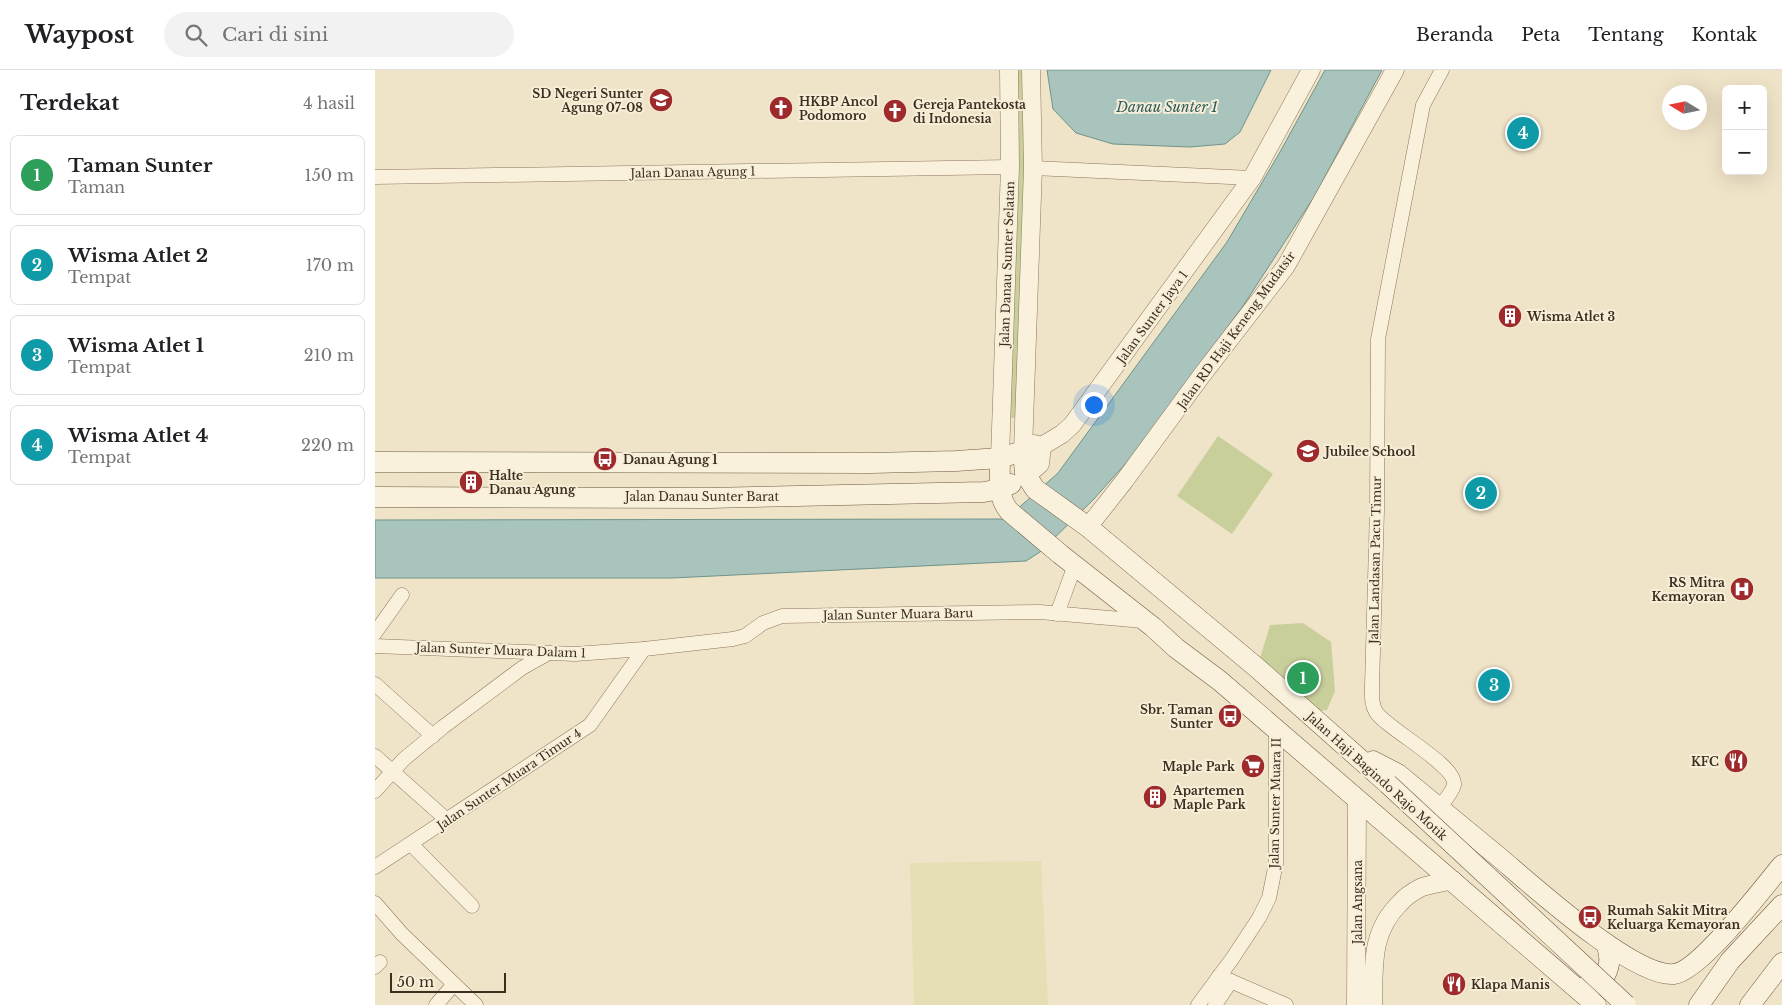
<!DOCTYPE html>
<html lang="id">
<head>
<meta charset="utf-8">
<style>
	body { margin:0; font-family:"Libre Baskerville",serif; background:#f2f2f2; color:#202124 }
	.controls { position:absolute; right:15px; top:15px; display:grid; overflow:hidden; border-radius:8px; box-shadow:0 5px 20px #0002 }
	.controls button { width:45px; height:45px; display:grid; place-items:center; padding:0; border:0; border-bottom:1px solid #e0e0e0; background:#fff; color:#202124; font:25px sans-serif }
	.compass { position:absolute; left:1287px; top:15px; width:45px; height:45px; border-radius:50%; background:#fff; box-shadow:0 5px 20px #0002; rotate:280deg }
	.scale { position:absolute; left:15px; bottom:12px; width:116px; box-sizing:border-box; padding-left:5px; border:2px solid #3d2e20; border-top:0; font-size:14px; line-height:18px; white-space:nowrap; color:#3d2e20; -webkit-text-stroke:4px #f7eed8; paint-order:stroke }
	.you { position:absolute; left:718px; top:334px; width:18px; height:18px; margin:-12px; border:4px solid #fff; border-radius:50%; background:#1a73e8; box-shadow:0 0 0 8px #1a73e833 }
	.badge { display:grid; place-items:center; width:32px; height:32px; border-radius:50%; background:#9e2a2b; color:#fff; font-size:16px; font-weight:700 }
	.pin { position:absolute; translate:-50% -50%; border:2px solid #fff; box-shadow:0 1px 5px #0006 }
	.list { margin:0; padding:0; list-style:none }
	h2 { display:flex; justify-content:space-between; align-items:center; height:65px; margin:0; padding:0 20px; font-size:21px }
	h2 small { font-size:16px; font-weight:400; color:#757577 }
	.list li { display:grid; grid-template-columns:32px 1fr auto; gap:15px; align-items:center; box-sizing:border-box; height:80px; margin:0 10px 10px; padding:0 10px; border:1px solid #e0e0e0; border-radius:8px }
	.list b { display:block; font-size:19px; white-space:nowrap }
	.list p { margin:0; font-size:16px; white-space:nowrap; color:#757577 }
	.list em { font-size:16px; font-style:normal; color:#757577 }
	.icon { flex:none; width:28px; height:28px; fill:none; stroke:currentColor; stroke-width:2; stroke-linecap:round; stroke-linejoin:round }
	.map { position:relative; flex:none; width:1407px; height:935px; overflow:hidden }
	header { display:flex; align-items:center; gap:30px; box-sizing:border-box; height:70px; padding:0 25px; background:#fff; border-bottom:1px solid #e0e0e0 }
	header strong { font-size:24px }
	nav { display:flex; gap:28px; margin-inline-start:auto; font-size:18px }
	.search { width:350px; height:45px; background:#f2f2f2; display:flex; align-items:center; gap:12px; box-sizing:border-box; padding:0 18px; border-radius:28px; color:#757577; font-size:19px }
	main { display:flex }
	aside { flex:1; background:#fff }
	.map>svg:first-child { display:block }
	.farmland { fill:#e6deb5 }
	.green { fill:#c9cf9b }
	.water { fill:#a9c4bc; stroke:#6f938a }
	.lines { fill:none; stroke-linecap:round; stroke-linejoin:round }
	.minor-casing { stroke:#8d765c; stroke-width:15 }
	.tertiary-casing { stroke:#8d765c; stroke-width:19 }
	.secondary-casing { stroke:#6f573f; stroke-width:21 }
	.minor { stroke:#faf1dc; stroke-width:14 }
	.tertiary { stroke:#faf1dc; stroke-width:18 }
	.secondary { stroke:#faf1dc; stroke-width:20 }
	.secondary-bridge-casing { stroke:#6f573f; stroke-width:21; stroke-linecap:butt }
	.secondary-bridge { stroke:#faf1dc; stroke-width:20 }
	.labels { text-anchor:middle; dominant-baseline:central; stroke-width:4; stroke-linejoin:round; paint-order:stroke }
	.poi-label { font-size:12px; font-weight:bold; fill:#3d2e20; stroke:#f7eed8; text-anchor:start }
	.street-label { font-size:12px; fill:#3d2e20; stroke:#f7eed8 }
	.water-label { font-size:14px; font-style:italic; fill:#2f5d5a; stroke:#f7eed8 }
</style>
</head>
<body>
<header>
<strong>Waypost</strong>
<div class="search"><svg class="icon" aria-label="search" viewBox="0 0 24 24"><circle cx="10" cy="10" r="6"/><path d="M15 15l6 6"/></svg>Cari di sini</div>
<nav><a>Beranda</a><a>Peta</a><a>Tentang</a><a>Kontak</a></nav>
</header>
<main>
<aside>
<h2>Terdekat<small>4 hasil</small></h2>
<ul class="list">
<li><span class="badge" style="background:#2e9e5b">1</span><div><b>Taman Sunter</b><p>Taman</p></div><em>150 m</em></li>
<li><span class="badge" style="background:#0f9aa8">2</span><div><b>Wisma Atlet 2</b><p>Tempat</p></div><em>170 m</em></li>
<li><span class="badge" style="background:#0f9aa8">3</span><div><b>Wisma Atlet 1</b><p>Tempat</p></div><em>210 m</em></li>
<li><span class="badge" style="background:#0f9aa8">4</span><div><b>Wisma Atlet 4</b><p>Tempat</p></div><em>220 m</em></li>
</ul>
</aside>
<div class="map">
<svg width="1407" height="935" viewBox="0 0 1407 935">
	<rect width="100%" height="100%" fill="#f0e4c8"/>
	<!-- farmland -->
	<path class="farmland" d="M666 791 673 935H539L535 793Z"/>
	<!-- green -->
	<g class="green">
		<path d="M633 0H656L648 346 626 350Z"/>
		<path d="M843 366 898 404 857 464 802 426Z"/>
		<path d="M928 553 956 572 960 621 952 640 935 642 883 595 895 555Z"/>
	</g>
	<!-- water -->
	<g class="water">
		<path d="M672 0H896L865 62 850 74 815 77 738 74 701 63 678 39Z"/>
		<path d="M950 0H1007L939 127 868 236 760 383 718 430 665 482 651 491 297 508H0V450L631 449 683 403 852 172 905 82Z"/>
	</g>
	<g class="lines">
		<!-- minor casing -->
		<g class="minor-casing">
			<g id="minor">
				<path d="M658 98 877 108"/>
				<path d="M0 107 635 97"/>
				<path d="M682 544 700 495"/>
				<path d="M0 563 27 525"/>
				<path d="M0 576 200 584 269 579 358 569 370 566 388 553 407 546 665 542 769 551"/>
				<path d="M0 614 58 666"/>
				<path d="M0 686 72 750"/>
				<path d="M0 721 29 689 68 657 147 598 172 584"/>
				<path d="M1064 738C1069 731 1077 723 1079 715 1082 695 1013 660 1001 642 996 634 997 625 997 616L1002 440 1003 269 1048 35 1067 0"/>
				<path d="M36 774 97 836"/>
				<path d="M0 797 215 655 269 579"/>
				<path d="M0 833 27 864 101 935"/>
				<path d="M0 897 5 892"/>
				<path d="M844 906 911 935"/>
				<path d="M61 935 79 914"/>
				<path d="M823 935 857 889 884 848 894 828 901 793V659"/>
				<path d="M840 935 856 911"/>
			</g>
		</g>
		<!-- tertiary casing -->
		<g class="tertiary-casing">
			<g id="tertiary">
				<path d="M656 0 658 98 648 381 659 374 667 376 687 364 697 355 877 108 936 0"/>
				<path d="M625 388 635 97 634 0"/>
				<path d="M651 406 665 394 667 376"/>
				<path d="M713 457 750 410 827 305 911 196 1020 0"/>
				<path d="M981 935 982 729"/>
				<path d="M998 935C999 897 995 862 1025 833 1031 826 1039 821 1047 817 1057 814 1068 812 1078 810"/>
			</g>
		</g>
		<!-- secondary casing -->
		<g class="secondary-casing">
			<g id="secondary">
				<path d="M625 388C625 406 622 427 634 441L685 484 778 557 801 578 845 611 1221 935"/>
				<path d="M0 392 496 393 581 391 625 388 648 381 650 403 660 419 713 457 881 597 1013 714"/>
				<path d="M0 427 334 428 609 422 625 419 636 414"/>
				<path d="M998 691 1023 704C1057 732 1091 760 1125 788 1157 815 1259 908 1299 904 1325 901 1388 818 1407 795"/>
				<path d="M1209 917C1232 915 1239 893 1231 874"/>
				<path d="M1324 935 1355 891 1407 835"/>
				<path d="M1375 935 1407 893"/>
			</g>
		</g>
		<!-- minor -->
		<use href="#minor" class="minor"/>
		<!-- tertiary -->
		<use href="#tertiary" class="tertiary"/>
		<!-- secondary -->
		<use href="#secondary" class="secondary"/>
		<!-- secondary-bridge casing -->
		<g class="secondary-bridge-casing">
			<path id="secondary-bridge" d="M1013 714 1251 935"/>
		</g>
		<!-- secondary-bridge -->
		<use href="#secondary-bridge" class="secondary-bridge"/>
	</g>
	<!-- icons -->
	<defs>
		<g id="school-disc" transform="scale(1.25)"><circle r="9.5" fill="#9e2a2b" stroke="#f7eed8"/><path d="M0-5L7-2L0 1L-7-2ZM-4 1L0 2.5L4 1V4Q0 6-4 4Z" fill="#fff"/></g>
		<g id="church-disc" transform="scale(1.25)"><circle r="9.5" fill="#9e2a2b" stroke="#f7eed8"/><path d="M-1.2-6h2.4v3.5h3.3v2.4h-3.3V6h-2.4V-.1h-3.3v-2.4h3.3Z" fill="#fff"/></g>
		<g id="building-disc" transform="scale(1.25)"><circle r="9.5" fill="#9e2a2b" stroke="#f7eed8"/><path d="M-4-6H4V6H1V3H-1V6H-4ZM-2.5-4.3h1.7v1.8h-1.7ZM.8-4.3h1.7v1.8H.8ZM-2.5-1h1.7V.8h-1.7ZM.8-1h1.7V.8H.8Z" fill="#fff"/></g>
		<g id="bus-disc" transform="scale(1.25)"><circle r="9.5" fill="#9e2a2b" stroke="#f7eed8"/><path d="M-5-6H5V4H4V6H2V4H-2V6H-4V4H-5ZM-3.5-4V0h7V-4ZM-3.5 1.2v1.5H-2V1.2ZM2 1.2v1.5H3.5V1.2Z" fill="#fff"/></g>
		<g id="hospital-disc" transform="scale(1.25)"><circle r="9.5" fill="#9e2a2b" stroke="#f7eed8"/><path d="M-5-5h3v3.5h4V-5h3V5h-3V1.5h-4V5h-3Z" fill="#fff"/></g>
		<g id="restaurant-disc" transform="scale(1.25)"><circle r="9.5" fill="#9e2a2b" stroke="#f7eed8"/><path d="M-5-6h1v4h1v-4h1v4h1v-4h1v5L-1.5 .5V6h-2V.5L-5-1ZM5-6V6H3V1.5H1.5Q1.5-4 5-6Z" fill="#fff"/></g>
		<g id="supermarket-disc" transform="scale(1.25)"><circle r="9.5" fill="#9e2a2b" stroke="#f7eed8"/><path d="M-6-5.5h2.5l.6 2H6L4.5 2H-2.5L-4.4-4H-6ZM-1.5 3.2a1.3 1.3 0 1 0 .1 0ZM3 3.2a1.3 1.3 0 1 0 .1 0Z" fill="#fff"/></g>
	</defs>
	<g fill-rule="evenodd">
		<use href="#school-disc" x="286" y="30"/>
		<use href="#church-disc" x="406" y="38"/>
		<use href="#church-disc" x="520" y="41"/>
		<use href="#building-disc" x="1135" y="246"/>
		<use href="#school-disc" x="933" y="381"/>
		<use href="#bus-disc" x="230" y="389"/>
		<use href="#building-disc" x="96" y="412"/>
		<use href="#hospital-disc" x="1367" y="519"/>
		<use href="#bus-disc" x="855" y="646"/>
		<use href="#restaurant-disc" x="1361" y="691"/>
		<use href="#supermarket-disc" x="878" y="696"/>
		<use href="#building-disc" x="780" y="727"/>
		<use href="#bus-disc" x="1215" y="847"/>
		<use href="#restaurant-disc" x="1079" y="914"/>
	</g>
	<g class="labels">
		<!-- poi labels -->
		<g class="poi-label">
			<text x="268" y="23" text-anchor="end">SD Negeri Sunter<tspan x="268" dy="14">Agung 07-08</tspan></text>
			<text x="424" y="31">HKBP Ancol<tspan x="424" dy="14">Podomoro</tspan></text>
			<text x="538" y="34">Gereja Pantekosta<tspan x="538" dy="14">di Indonesia</tspan></text>
			<text x="1152" y="246">Wisma Atlet 3</text>
			<text x="950" y="381">Jubilee School</text>
			<text x="248" y="389">Danau Agung 1</text>
			<text x="114" y="405">Halte<tspan x="114" dy="14">Danau Agung</tspan></text>
			<text x="1350" y="512" text-anchor="end">RS Mitra<tspan x="1350" dy="14">Kemayoran</tspan></text>
			<text x="838" y="639" text-anchor="end">Sbr. Taman<tspan x="838" dy="14">Sunter</tspan></text>
			<text x="1344" y="691" text-anchor="end">KFC</text>
			<text x="860" y="696" text-anchor="end">Maple Park</text>
			<text x="798" y="720">Apartemen<tspan x="798" dy="14">Maple Park</tspan></text>
			<text x="1232" y="840">Rumah Sakit Mitra<tspan x="1232" dy="14">Keluarga Kemayoran</tspan></text>
			<text x="1096" y="914">Klapa Manis</text>
		</g>
		<!-- street labels -->
		<g class="street-label">
			<text transform="translate(318 102) rotate(-1)">Jalan Danau Agung 1</text>
			<text transform="translate(632 194) rotate(-88)">Jalan Danau Sunter Selatan</text>
			<text transform="translate(777 247) rotate(-54)">Jalan Sunter Jaya 1</text>
			<text transform="translate(861 260) rotate(-54)">Jalan RD Haji Keneng Mudatsir</text>
			<text x="327" y="426">Jalan Danau Sunter Barat</text>
			<text transform="translate(1000 490) rotate(-89)">Jalan Landasan Pacu Timur</text>
			<text transform="translate(523 544) rotate(-1)">Jalan Sunter Muara Baru</text>
			<text transform="translate(126 580) rotate(2)">Jalan Sunter Muara Dalam 1</text>
			<text transform="translate(1002 706) rotate(42)">Jalan Haji Bagindo Rajo Motik</text>
			<text transform="translate(134 709) rotate(-34)">Jalan Sunter Muara Timur 4</text>
			<text transform="translate(900 733) rotate(-89)">Jalan Sunter Muara II</text>
			<text transform="translate(982 832) rotate(-90)">Jalan Angsana</text>
		</g>
		<!-- water labels -->
		<g class="water-label">
			<text x="792" y="37">Danau Sunter 1</text>
		</g>
	</g>
</svg>
<div class="controls">
<button>+</button>
<button>−</button>
</div>
<svg class="compass" viewBox="-18 -18 36 36"><path d="M0-13l5 13h-10z" fill="#e53935"/><path d="M0 13l5-13h-10z" fill="#757577"/></svg>
<div class="scale">50 m</div>
<div class="you"></div>
<div class="pin badge" style="left:928px;top:608px;background:#2e9e5b">1</div>
<div class="pin badge" style="left:1106px;top:423px;background:#0f9aa8">2</div>
<div class="pin badge" style="left:1119px;top:615px;background:#0f9aa8">3</div>
<div class="pin badge" style="left:1148px;top:63px;background:#0f9aa8">4</div>
</div>
</main>
</body>
</html>
